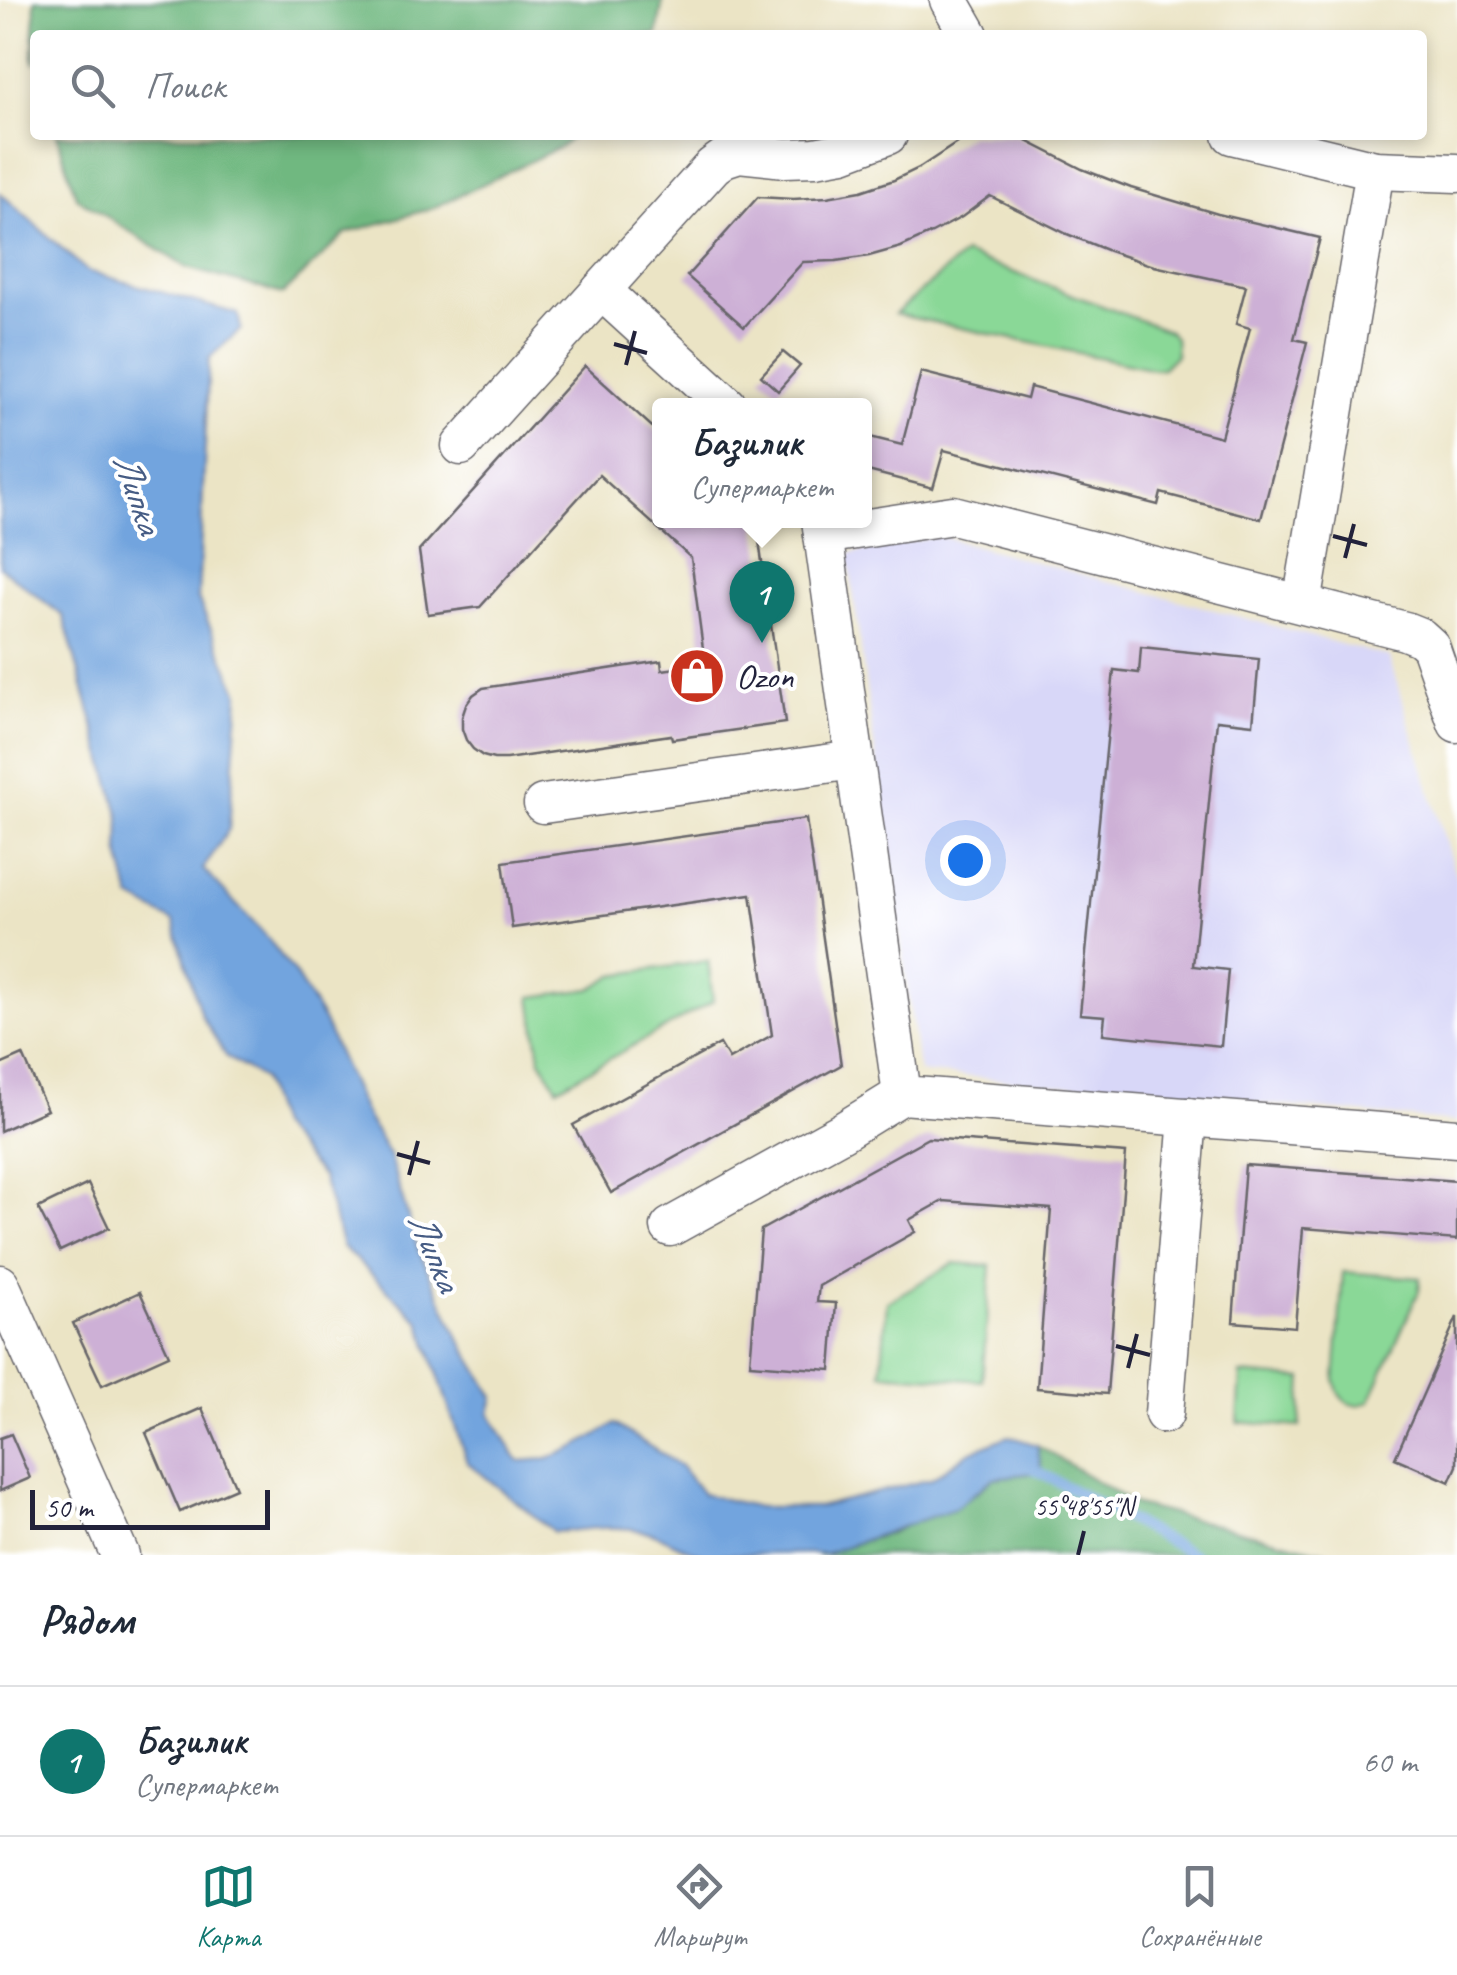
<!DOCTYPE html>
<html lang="ru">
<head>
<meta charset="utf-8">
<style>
	body { margin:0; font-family:Caveat,sans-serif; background:#f2f2f3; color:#1f2937 }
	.scale { position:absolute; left:30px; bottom:25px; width:240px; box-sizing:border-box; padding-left:10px; border:5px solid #22223b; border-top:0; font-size:28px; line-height:35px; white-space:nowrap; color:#22223b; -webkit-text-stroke:8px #fff; paint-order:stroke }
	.you { position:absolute; left:965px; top:860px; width:35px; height:35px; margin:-25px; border:8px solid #fff; border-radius:50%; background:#1a73e8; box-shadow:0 0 0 15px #1a73e833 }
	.badge { display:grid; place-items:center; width:65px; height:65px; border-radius:50%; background:#0f766e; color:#fff; font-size:32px; font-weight:700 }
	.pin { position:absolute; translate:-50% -82px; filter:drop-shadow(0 2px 5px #0008) }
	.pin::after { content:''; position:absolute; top:52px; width:35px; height:30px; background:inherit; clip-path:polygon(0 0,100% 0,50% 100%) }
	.popup { position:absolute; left:652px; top:398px; width:220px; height:130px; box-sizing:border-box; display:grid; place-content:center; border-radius:10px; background:#fff; filter:drop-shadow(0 2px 8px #0005); font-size:32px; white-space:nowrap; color:#747a83 }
	.popup b { font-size:38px; color:#1f2937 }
	.popup::after { content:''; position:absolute; left:50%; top:100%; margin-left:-20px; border:20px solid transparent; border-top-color:#fff }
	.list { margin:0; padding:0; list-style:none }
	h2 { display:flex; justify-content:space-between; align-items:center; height:130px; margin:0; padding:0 40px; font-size:42px }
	h2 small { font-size:32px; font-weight:400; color:#747a83 }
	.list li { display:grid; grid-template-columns:65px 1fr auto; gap:30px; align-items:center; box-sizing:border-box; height:150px; padding:0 40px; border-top:2px solid #e0e1e3 }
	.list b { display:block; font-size:38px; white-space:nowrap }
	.list p { margin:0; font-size:32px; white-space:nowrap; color:#747a83 }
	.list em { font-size:32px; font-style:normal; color:#747a83 }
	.icon { flex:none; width:55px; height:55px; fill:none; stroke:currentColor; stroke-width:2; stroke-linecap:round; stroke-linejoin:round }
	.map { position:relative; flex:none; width:1457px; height:1555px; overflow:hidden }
	.search { position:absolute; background:#fff; box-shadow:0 5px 15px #0003; left:30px; right:30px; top:30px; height:110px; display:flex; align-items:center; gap:25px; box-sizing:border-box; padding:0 35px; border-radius:10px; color:#747a83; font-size:38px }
	.sheet { height:280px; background:#fff }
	nav { display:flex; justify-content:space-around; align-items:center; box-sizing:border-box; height:140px; border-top:2px solid #e0e1e3; background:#fff; font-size:28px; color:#747a83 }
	nav a { display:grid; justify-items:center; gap:5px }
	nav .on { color:#0f766e }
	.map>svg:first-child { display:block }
	.built { fill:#d8d7f8 }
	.green { fill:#8ad897; stroke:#567d69; stroke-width:2.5 }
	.forest { fill:#6fb880; stroke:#486d5e; stroke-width:2.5 }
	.water { fill:#72a4de; stroke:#4a638c; stroke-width:2.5 }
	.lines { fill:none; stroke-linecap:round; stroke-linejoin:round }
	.stream { stroke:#72a4de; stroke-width:10 }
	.building { fill:#cdb0d6 }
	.minor-casing { stroke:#68666b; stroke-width:41 }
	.minor { stroke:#fff; stroke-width:38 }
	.ticks { fill:none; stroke:#22223b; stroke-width:4 }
	.labels { text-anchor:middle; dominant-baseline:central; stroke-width:8; stroke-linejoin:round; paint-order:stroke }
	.poi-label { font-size:35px; fill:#22223b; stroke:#fff; text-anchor:start }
	.water-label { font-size:38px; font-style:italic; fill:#465c84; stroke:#fff }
	.ticks-label { font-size:25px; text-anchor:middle; fill:#22223b; stroke:#fff; stroke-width:8; stroke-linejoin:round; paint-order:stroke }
</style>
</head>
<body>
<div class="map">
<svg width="1457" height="1555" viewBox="0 0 1457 1555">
	<rect width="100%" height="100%" fill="#fff"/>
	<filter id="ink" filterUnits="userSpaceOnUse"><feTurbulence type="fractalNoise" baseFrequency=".01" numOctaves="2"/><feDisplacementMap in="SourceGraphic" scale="20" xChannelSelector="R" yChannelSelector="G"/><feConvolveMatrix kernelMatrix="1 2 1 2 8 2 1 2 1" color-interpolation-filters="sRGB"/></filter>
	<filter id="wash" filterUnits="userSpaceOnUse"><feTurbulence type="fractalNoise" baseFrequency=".0048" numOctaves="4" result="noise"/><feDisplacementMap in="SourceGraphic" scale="40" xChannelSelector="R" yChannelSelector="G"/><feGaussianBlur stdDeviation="2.25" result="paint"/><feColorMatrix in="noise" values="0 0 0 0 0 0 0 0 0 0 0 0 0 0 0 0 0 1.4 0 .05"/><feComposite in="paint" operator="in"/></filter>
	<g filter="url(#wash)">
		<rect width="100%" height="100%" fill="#ebe4c5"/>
		<!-- built -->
		<path class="built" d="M939 536 1389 657 1457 880V1122L919 1072 848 554Z"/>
		<!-- green -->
		<g class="green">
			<path d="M964 254 1169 331 1175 338 1176 355 1163 368 1154 369 895 314Z"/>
			<path d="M708 961 713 1001 557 1088 540 1058 531 997 591 989 614 975Z"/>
			<path d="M954 1263 991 1266 982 1381 881 1373 887 1302Z"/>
			<path d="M1343 1272 1420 1278 1419 1291 1370 1401C1350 1411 1338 1400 1335 1380Z"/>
			<path d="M1241 1374 1303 1379 1300 1427 1238 1422Z"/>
		</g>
		<!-- forest -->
		<g class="forest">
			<path d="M35 0H663L657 35H35V64L33 57Z"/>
			<path d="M57 135H573L562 146 433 208 346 233 283 294 187 268 76 197Z"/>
			<path d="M1037 1445 1136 1505 1337 1555H817L890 1533 976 1493 993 1478 1041 1472Z"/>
		</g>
		<!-- water -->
		<path class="water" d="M0 193 87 271 238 314 241 329 209 358 198 599 239 694 229 829 203 869 267 937 295 974 323 1020 365 1114 389 1155 418 1249 459 1338 494 1397 490 1413 518 1461 548 1459 576 1447 615 1424 680 1466 702 1494 758 1507H818L931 1479 969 1452 1009 1436 1037 1445 1042 1472 994 1478 954 1509 827 1553 706 1555C685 1552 668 1537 648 1532 616 1524 586 1529 554 1532L467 1462 420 1321 342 1246 322 1177 278 1126 262 1079 226 1056 201 1015 174 922 131 898 119 850 120 817 63 616 0 567Z"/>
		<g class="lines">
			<!-- stream -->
			<path class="stream" d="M1032 1468 1194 1555"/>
		</g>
		<g id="blocks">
			<!-- building -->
			<g class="building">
				<path d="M969 135H1015L1082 169 1131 188 1218 214 1320 238 1294 339 1307 342 1261 519 1161 493 1158 505 944 450 933 488 864 470V457L870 437 902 445 921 372 1027 399 1030 387 1221 437 1250 328 1236 324 1246 286 1154 266 1109 251 1067 234 990 196 962 217 932 233 901 247 869 256 836 261 803 262 744 327 687 276 758 197 793 199 827 197 861 191 894 180 919 168Z"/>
				<path d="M783 352 800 366 778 391 761 376Z"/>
				<path d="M585 366 660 434V520H756L785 723 672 739 671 735 506 759H494L483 756 473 749 466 740 462 729V717L466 705 473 695 483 688 661 661 662 670 705 664 691 558 599 475 480 607 428 614 419 551Z"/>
				<path d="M1141 647 1259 659 1253 724 1217 720 1193 966 1228 970 1221 1046 1103 1034 1105 1016 1080 1014 1114 670 1139 673Z"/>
				<path d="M806 819 841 1065 611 1193 573 1125 720 1044 729 1059 772 1035 751 894 512 928 503 862Z"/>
				<path d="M23 1055 47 1110 0 1131V1065Z"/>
				<path d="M928 1138 1126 1153 1107 1394 1037 1388 1051 1209 943 1201 909 1220 915 1232 819 1286 817 1302 836 1303 831 1370 750 1364 761 1230Z"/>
				<path d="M1245 1165 1457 1181V1240L1303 1228 1295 1327 1233 1322Z"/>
				<path d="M88 1184 109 1228 60 1251 38 1208Z"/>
				<path d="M140 1292 169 1355 102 1385 73 1323Z"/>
				<path d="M1457 1317V1466L1450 1482 1395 1458Z"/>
				<path d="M202 1408 236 1488 180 1512 146 1433Z"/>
				<path d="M11 1434 30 1478 0 1491V1438Z"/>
			</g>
		</g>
	</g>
	<g filter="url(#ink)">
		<use href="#blocks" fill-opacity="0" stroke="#68666b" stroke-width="2.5"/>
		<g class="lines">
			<!-- minor casing -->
			<g class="minor-casing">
				<g id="minor">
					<path d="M949 0 969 35"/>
					<path d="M1232 135 1375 170 1457 173"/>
					<path d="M601 290 728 406"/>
					<path d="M461 446 713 166 724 158 739 153 785 158 815 157 843 152 888 135"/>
					<path d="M821 520 902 1095 1457 1138"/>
					<path d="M823 535 953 515 1405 631 1420 637 1430 646 1457 723"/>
					<path d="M1302 604 1375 170"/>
					<path d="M543 804 854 760"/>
					<path d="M670 1227 842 1132 902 1095"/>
					<path d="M0 1284 120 1555"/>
					<path d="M1164 1414 1188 1117"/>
				</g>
			</g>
			<!-- minor -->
			<use href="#minor" class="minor"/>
		</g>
	</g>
	<!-- ticks -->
	<path class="ticks" d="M614 344 647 353M626 365 635 331M1333 536 1367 545M1345 558 1354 524M397 1154 430 1163M409 1175 418 1141M1116 1346 1150 1355M1128 1368 1137 1334M1078 1555 1084 1531"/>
	<!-- icons -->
	<defs>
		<g id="shop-disc" transform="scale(2.875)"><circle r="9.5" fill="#c8321e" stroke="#fff"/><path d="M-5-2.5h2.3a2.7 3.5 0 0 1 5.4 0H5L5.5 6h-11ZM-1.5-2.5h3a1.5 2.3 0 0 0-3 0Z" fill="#fff"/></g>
	</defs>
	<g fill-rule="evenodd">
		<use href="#shop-disc" x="697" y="676"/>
	</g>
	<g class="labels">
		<!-- poi labels -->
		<g class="poi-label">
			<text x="736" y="676">Ozon</text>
		</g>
		<!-- water labels -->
		<g class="water-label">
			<text transform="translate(138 493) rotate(71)">Липка</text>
			<text transform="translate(435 1251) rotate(67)">Липка</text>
		</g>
	</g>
	<g class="ticks-label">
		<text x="1084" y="1515">55°48'55"N</text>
	</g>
</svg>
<div class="scale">50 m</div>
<div class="you"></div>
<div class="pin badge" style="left:762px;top:643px">1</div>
<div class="popup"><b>Базилик</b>Супермаркет</div>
<div class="search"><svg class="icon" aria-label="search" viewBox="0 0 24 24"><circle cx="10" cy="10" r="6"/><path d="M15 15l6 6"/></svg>Поиск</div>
</div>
<section class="sheet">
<h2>Рядом<small></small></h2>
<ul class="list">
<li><span class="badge">1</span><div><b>Базилик</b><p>Супермаркет</p></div><em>60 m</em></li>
</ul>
</section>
<nav>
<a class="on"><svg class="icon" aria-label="map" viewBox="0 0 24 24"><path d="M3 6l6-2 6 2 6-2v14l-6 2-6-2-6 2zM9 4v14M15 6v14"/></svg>Карта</a>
<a><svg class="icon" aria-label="directions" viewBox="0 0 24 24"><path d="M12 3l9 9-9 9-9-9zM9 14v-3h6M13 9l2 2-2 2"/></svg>Маршрут</a>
<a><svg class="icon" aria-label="saved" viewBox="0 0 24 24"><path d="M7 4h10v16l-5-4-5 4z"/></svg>Сохранённые</a>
</nav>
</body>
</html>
